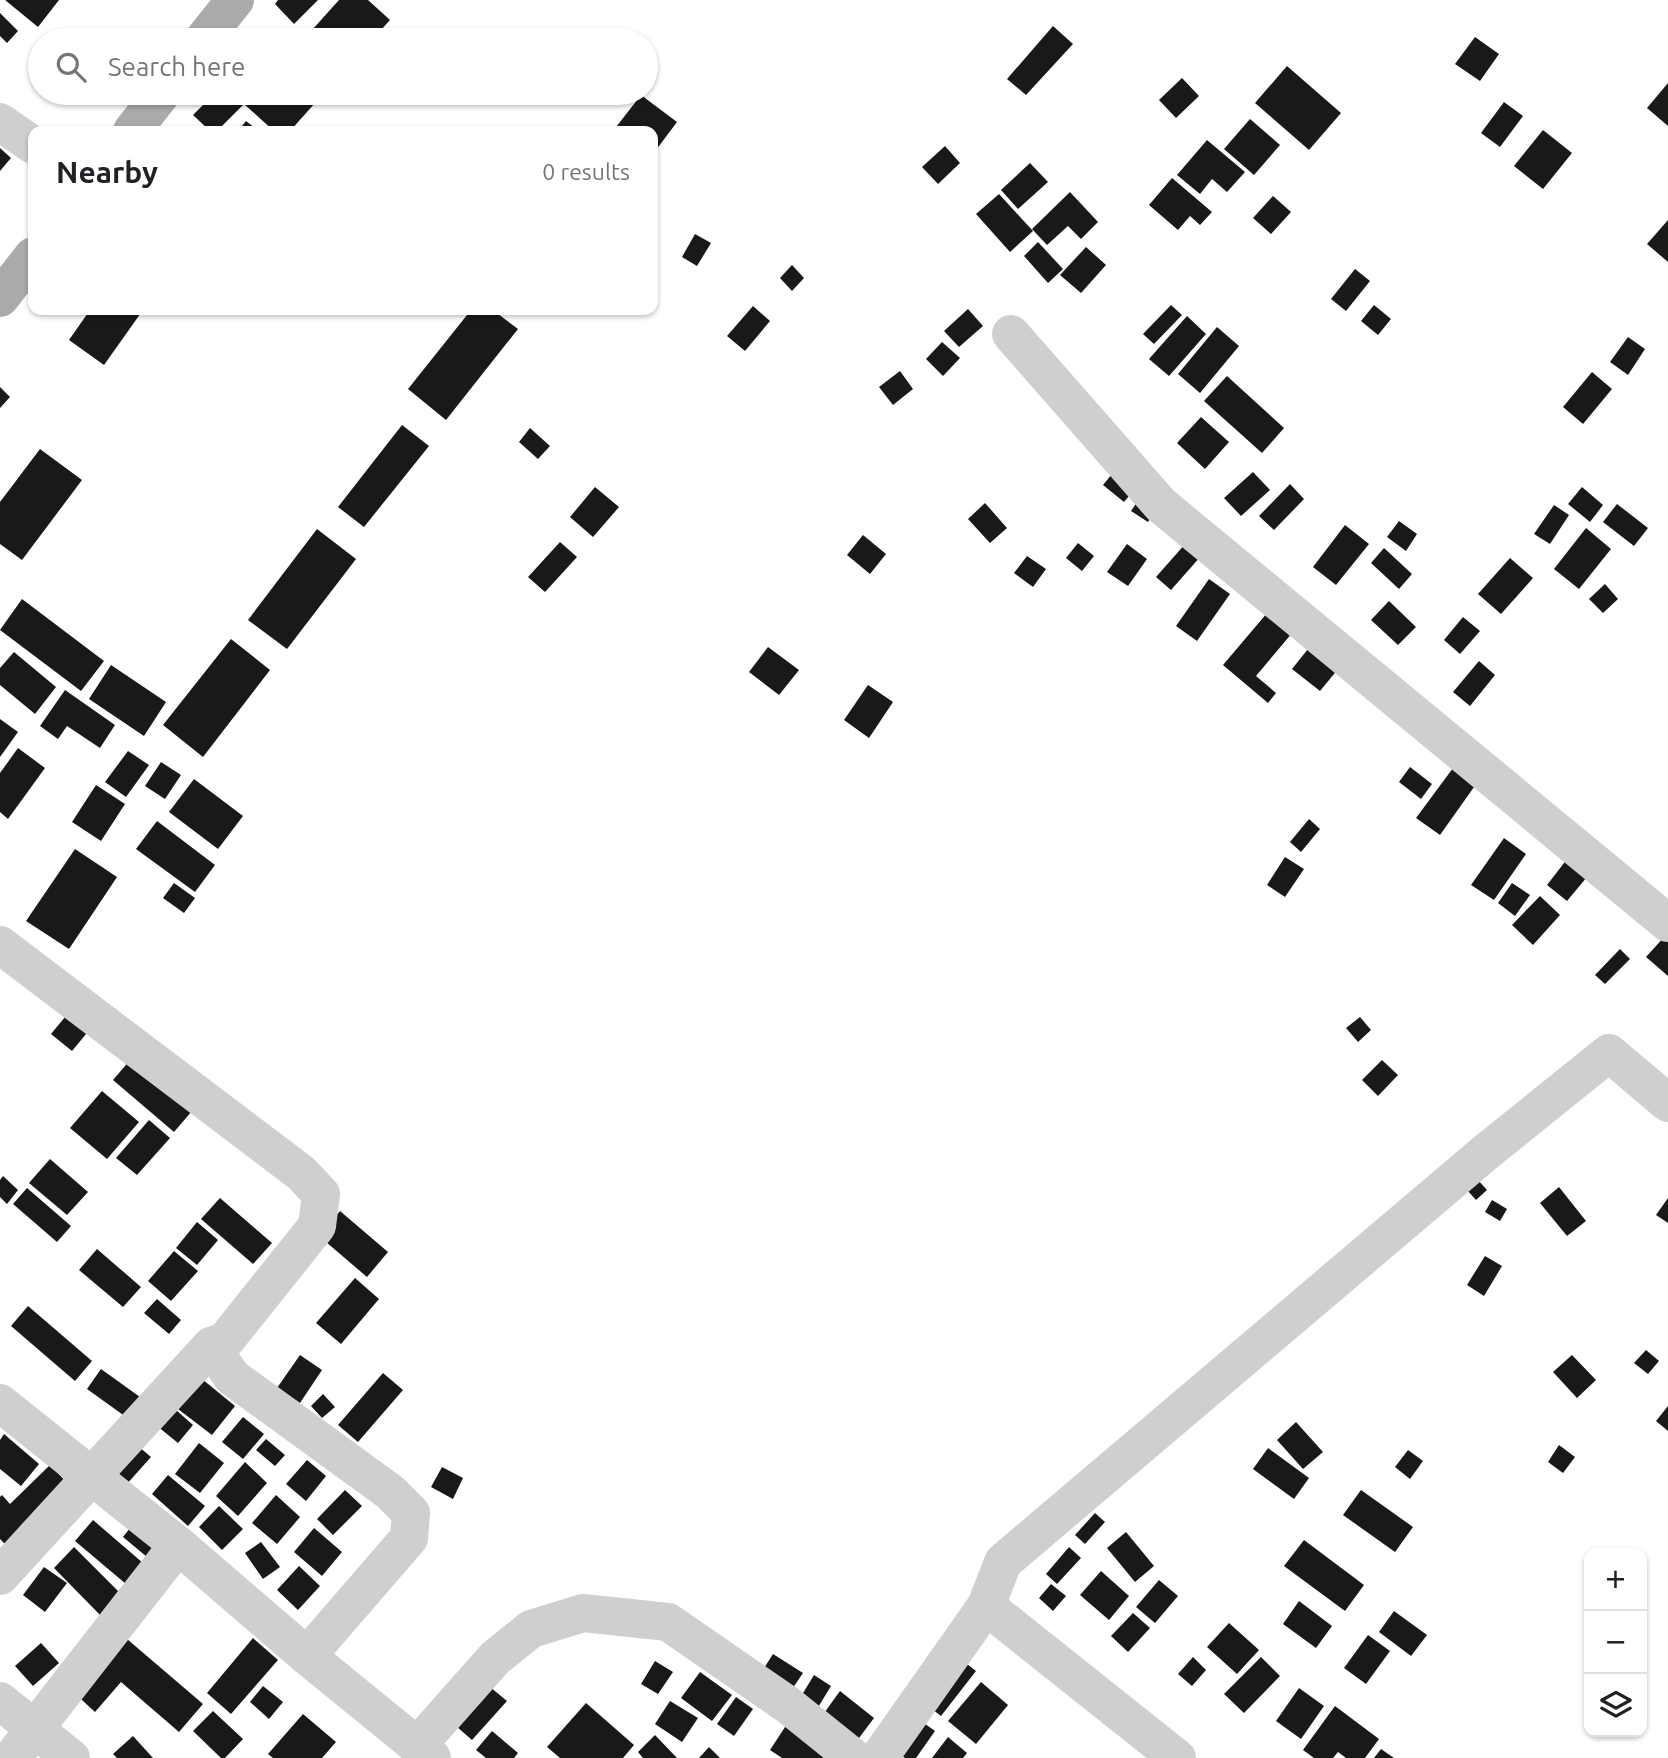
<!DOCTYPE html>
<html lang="en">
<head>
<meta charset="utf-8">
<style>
	body { margin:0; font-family:Ubuntu,sans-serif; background:#f6f6f6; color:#202124 }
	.controls { position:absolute; right:21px; bottom:21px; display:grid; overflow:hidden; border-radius:14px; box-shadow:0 2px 5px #0004 }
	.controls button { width:63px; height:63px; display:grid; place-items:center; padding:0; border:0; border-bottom:2px solid #e0e0e0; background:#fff; color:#202124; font:35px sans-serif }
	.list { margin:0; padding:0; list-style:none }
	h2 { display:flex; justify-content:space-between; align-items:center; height:91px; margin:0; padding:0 28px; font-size:30px }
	h2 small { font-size:23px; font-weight:400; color:#757577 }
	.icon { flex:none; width:38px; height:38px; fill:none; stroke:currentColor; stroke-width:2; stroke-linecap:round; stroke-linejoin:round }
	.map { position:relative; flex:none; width:1668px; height:1758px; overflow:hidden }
	.search { position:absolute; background:#fff; box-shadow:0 2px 5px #0004; left:28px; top:28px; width:630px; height:77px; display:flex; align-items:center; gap:18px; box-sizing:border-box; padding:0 24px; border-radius:38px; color:#757577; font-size:26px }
	.panel { position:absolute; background:#fff; box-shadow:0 2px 5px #0004; left:28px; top:126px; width:630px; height:189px; border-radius:14px }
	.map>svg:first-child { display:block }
	.building { fill:#191919 }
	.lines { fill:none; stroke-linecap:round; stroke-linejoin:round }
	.minor { stroke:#cfcfcf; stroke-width:38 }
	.major { stroke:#aaa; stroke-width:38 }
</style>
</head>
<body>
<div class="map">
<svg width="1668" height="1758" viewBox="0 0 1668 1758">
	<rect width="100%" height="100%" fill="#fff"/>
	<!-- building -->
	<g class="building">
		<path d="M5 0H59L38 27Z"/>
		<path d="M278 0H318L294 24 275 4Z"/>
		<path d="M339 0H368L390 20 372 40H303Z"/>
		<path d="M0 13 18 31 7 43 0 36Z"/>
		<path d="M1053 26 1073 44 1026 95 1007 79Z"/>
		<path d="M1475 37 1499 54 1480 81 1455 64Z"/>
		<path d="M1287 66 1341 113 1309 150 1255 103Z"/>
		<path d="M1182 78 1199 96 1176 118 1159 100Z"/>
		<path d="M1668 83V126L1647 108Z"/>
		<path d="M215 93H324L290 131H274L245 105 253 95 217 131H210L193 115Z"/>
		<path d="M641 95 677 122 653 154V131H613Z"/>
		<path d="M1504 102 1523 116 1500 147 1481 133Z"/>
		<path d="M1250 119 1280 145 1254 175 1224 149Z"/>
		<path d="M246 121 259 131H238Z"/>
		<path d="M1543 130 1572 153 1543 189 1514 166Z"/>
		<path d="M1207 140 1245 172 1227 192 1212 179 1200 194 1177 175Z"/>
		<path d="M945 146 960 163 938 184 922 167Z"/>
		<path d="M0 148 11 158 0 171Z"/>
		<path d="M1030 163 1048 182 1018 209 1001 190Z"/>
		<path d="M1172 178 1212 212 1200 225 1190 216 1178 230 1149 205Z"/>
		<path d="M1070 192 1098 222 1081 239 1068 226 1047 245 1032 229Z"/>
		<path d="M999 194 1033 231 1010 252 976 214Z"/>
		<path d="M1273 196 1291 212 1271 234 1253 218Z"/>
		<path d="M1668 220V262L1647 244Z"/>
		<path d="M695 234 711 243 697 266 682 257Z"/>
		<path d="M1038 242 1063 269 1048 283 1024 256Z"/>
		<path d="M1086 247 1106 265 1081 293 1060 275Z"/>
		<path d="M792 265 804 278 792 291 780 278Z"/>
		<path d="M1355 269 1370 281 1346 311 1331 299Z"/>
		<path d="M1171 305 1182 315 1154 344 1143 334Z"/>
		<path d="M1374 305 1391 319 1378 335 1361 321Z"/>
		<path d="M753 306 770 321 745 351 727 336Z"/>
		<path d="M968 309 983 326 959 347 944 331Z"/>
		<path d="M90 310H143L104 365 69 340Z"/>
		<path d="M471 310H493L518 329 446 420 408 389Z"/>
		<path d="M1187 316 1206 334 1169 376 1149 359Z"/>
		<path d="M1217 327 1239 346 1200 393 1178 374Z"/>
		<path d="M1628 337 1645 349 1628 375 1610 362Z"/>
		<path d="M942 342 960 358 943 376 926 359Z"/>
		<path d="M900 371 913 389 893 405 879 387Z"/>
		<path d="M1592 372 1612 389 1583 424 1563 407Z"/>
		<path d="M1227 376 1284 428 1262 453 1204 401Z"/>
		<path d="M0 387 10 397 0 408Z"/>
		<path d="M1201 417 1229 442 1205 469 1177 443Z"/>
		<path d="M402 425 429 446 364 527 338 507Z"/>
		<path d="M530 428 550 446 538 459 519 442Z"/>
		<path d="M40 449 82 480 22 560 0 544V502Z"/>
		<path d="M1117 468 1138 485 1124 502 1103 485Z"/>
		<path d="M1253 472 1270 490 1241 516 1224 498Z"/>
		<path d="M1290 484 1304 499 1274 530 1259 516Z"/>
		<path d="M595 487 619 507 593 537 570 517Z"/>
		<path d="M1582 487 1603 505 1590 522 1568 504Z"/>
		<path d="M1140 498 1156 509 1148 522 1131 511Z"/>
		<path d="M985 503 1007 528 990 543 968 519Z"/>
		<path d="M1617 504 1648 528 1634 546 1603 522Z"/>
		<path d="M1554 505 1569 515 1550 544 1534 534Z"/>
		<path d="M1399 521 1417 534 1406 551 1387 537Z"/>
		<path d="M1345 525 1369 544 1336 585 1313 567Z"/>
		<path d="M1586 528 1611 549 1579 589 1554 569Z"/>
		<path d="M317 529 356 559 287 649 248 620Z"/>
		<path d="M863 535 886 554 870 574 847 555Z"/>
		<path d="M560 542 577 557 545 592 528 577Z"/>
		<path d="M1078 543 1094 556 1082 571 1066 558Z"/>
		<path d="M1186 543 1201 556 1171 590 1156 577Z"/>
		<path d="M1127 544 1147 559 1128 586 1107 572Z"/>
		<path d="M1384 548 1412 574 1399 589 1371 563Z"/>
		<path d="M1027 556 1046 569 1033 587 1014 573Z"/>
		<path d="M1510 558 1533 578 1501 614 1478 594Z"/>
		<path d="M1209 579 1230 594 1197 641 1176 626Z"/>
		<path d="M1605 584 1618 599 1603 613 1589 599Z"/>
		<path d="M22 599 104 661 81 691 0 630Z"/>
		<path d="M1389 601 1416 627 1398 645 1371 620Z"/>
		<path d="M1274 605 1298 626 1256 676 1276 693 1268 703 1223 665Z"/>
		<path d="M1463 617 1480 631 1460 654 1444 640Z"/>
		<path d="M1320 634 1348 657 1320 691 1292 669Z"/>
		<path d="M231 639 270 670 203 757 163 725Z"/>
		<path d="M768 647 799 670 779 695 749 672Z"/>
		<path d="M14 652 56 687 35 714 0 685V668Z"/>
		<path d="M1479 661 1495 675 1470 706 1453 692Z"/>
		<path d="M111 665 166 702 144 736 89 699Z"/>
		<path d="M868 685 893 702 869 738 844 720Z"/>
		<path d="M65 690 115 725 100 748 67 726 58 739 40 726Z"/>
		<path d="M0 719 18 732 0 757Z"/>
		<path d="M18 748 45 768 8 819 0 812V773Z"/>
		<path d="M128 751 149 765 126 797 105 782Z"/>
		<path d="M161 762 181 775 165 799 145 786Z"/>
		<path d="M1456 764 1479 780 1440 835 1416 818Z"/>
		<path d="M1410 767 1432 784 1421 799 1399 782Z"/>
		<path d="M194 779 243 816 218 849 169 812Z"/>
		<path d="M96 785 125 804 101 841 72 822Z"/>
		<path d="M1309 819 1320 829 1301 852 1290 842Z"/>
		<path d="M157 821 215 865 195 892 136 849Z"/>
		<path d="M1504 838 1526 854 1494 900 1471 885Z"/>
		<path d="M75 849 117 877 69 949 26 921Z"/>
		<path d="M1571 854 1592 871 1567 901 1547 885Z"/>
		<path d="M1285 857 1304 869 1285 897 1267 885Z"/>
		<path d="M174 883 195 898 184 913 163 898Z"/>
		<path d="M1512 883 1530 895 1515 916 1498 903Z"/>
		<path d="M1540 896 1560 915 1533 945 1512 925Z"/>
		<path d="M1665 936 1668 939V976L1646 957Z"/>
		<path d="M1620 949 1630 959 1605 984 1595 975Z"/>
		<path d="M70 1011 91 1028 72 1051 51 1034Z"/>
		<path d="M1360 1017 1371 1030 1358 1042 1346 1028Z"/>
		<path d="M131 1059 192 1111 174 1132 113 1080Z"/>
		<path d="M1382 1060 1398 1075 1378 1096 1362 1080Z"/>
		<path d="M102 1091 139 1122 107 1159 70 1128Z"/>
		<path d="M149 1120 170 1138 137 1175 116 1158Z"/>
		<path d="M50 1159 88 1192 67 1215 29 1183Z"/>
		<path d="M3 1176 18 1190 7 1204 0 1197V1180Z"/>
		<path d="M1477 1179 1487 1190 1476 1200 1467 1190Z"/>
		<path d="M1559 1187 1586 1221 1567 1236 1540 1203Z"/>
		<path d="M27 1188 71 1226 57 1242 13 1204Z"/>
		<path d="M220 1198 272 1243 253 1264 201 1219Z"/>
		<path d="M1668 1198V1223L1656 1215Z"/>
		<path d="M1492 1200 1507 1209 1500 1221 1485 1212Z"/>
		<path d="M340 1211 388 1252 367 1277 319 1236Z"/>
		<path d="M197 1222 218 1240 197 1265 176 1248Z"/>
		<path d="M97 1249 141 1287 123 1307 79 1270Z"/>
		<path d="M174 1251 198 1271 171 1301 148 1281Z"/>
		<path d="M1485 1256 1502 1266 1484 1296 1467 1285Z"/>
		<path d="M355 1278 379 1299 341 1344 316 1323Z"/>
		<path d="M157 1299 181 1320 169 1334 144 1313Z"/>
		<path d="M28 1306 92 1361 75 1381 11 1326Z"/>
		<path d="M1646 1350 1659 1361 1648 1374 1634 1363Z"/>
		<path d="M300 1355 322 1370 300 1403 277 1388Z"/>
		<path d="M1572 1355 1596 1380 1577 1398 1553 1372Z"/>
		<path d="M101 1369 140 1397 126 1417 87 1389Z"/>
		<path d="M383 1373 403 1390 358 1442 338 1425Z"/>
		<path d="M202 1379 235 1406 212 1435 178 1409Z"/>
		<path d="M323 1394 335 1407 322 1418 311 1406Z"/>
		<path d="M167 1402 193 1425 178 1443 151 1421Z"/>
		<path d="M1668 1406V1431L1656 1421Z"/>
		<path d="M243 1417 264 1434 243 1459 222 1442Z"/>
		<path d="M1296 1422 1323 1452 1303 1469 1277 1440Z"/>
		<path d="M4 1434 39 1464 21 1486 0 1469V1440Z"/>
		<path d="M266 1439 285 1455 275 1466 256 1450Z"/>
		<path d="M131 1440 151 1457 126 1485 106 1466Z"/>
		<path d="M199 1443 224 1463 200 1493 175 1474Z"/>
		<path d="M1559 1445 1575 1457 1563 1473 1548 1462Z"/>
		<path d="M1268 1448 1309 1478 1294 1499 1253 1469Z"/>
		<path d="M1408 1450 1423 1461 1410 1479 1395 1467Z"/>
		<path d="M307 1460 326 1476 306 1501 286 1484Z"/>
		<path d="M245 1462 267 1483 238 1516 216 1496Z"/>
		<path d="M50 1465 77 1493 15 1554 0 1539V1497L2 1495 10 1504Z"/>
		<path d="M442 1467 463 1478 453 1499 431 1487Z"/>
		<path d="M168 1475 205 1506 188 1526 152 1494Z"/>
		<path d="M345 1490 362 1506 333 1535 317 1519Z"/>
		<path d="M1361 1490 1413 1527 1395 1552 1343 1515Z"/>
		<path d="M276 1495 300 1517 277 1544 252 1523Z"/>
		<path d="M219 1506 243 1529 222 1550 199 1527Z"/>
		<path d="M1095 1513 1105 1522 1085 1544 1075 1535Z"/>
		<path d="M93 1520 143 1563 126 1584 75 1541Z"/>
		<path d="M134 1523 158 1543 147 1557 123 1537Z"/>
		<path d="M314 1528 342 1552 322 1576 294 1552Z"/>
		<path d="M1126 1532 1154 1566 1135 1582 1107 1548Z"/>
		<path d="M1304 1540 1364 1585 1345 1611 1284 1566Z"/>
		<path d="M261 1542 280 1567 263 1579 245 1553Z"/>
		<path d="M74 1547 124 1597 103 1618 54 1568Z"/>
		<path d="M1069 1547 1081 1558 1057 1584 1046 1574Z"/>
		<path d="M299 1566 320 1586 298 1610 277 1590Z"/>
		<path d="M44 1567 67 1583 45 1612 23 1595Z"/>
		<path d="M1101 1571 1129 1596 1109 1620 1080 1595Z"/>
		<path d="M1159 1580 1178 1596 1155 1623 1136 1607Z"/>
		<path d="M1051 1584 1066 1596 1053 1611 1039 1598Z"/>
		<path d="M1299 1601 1332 1626 1316 1648 1283 1624Z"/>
		<path d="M1394 1611 1427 1635 1411 1656 1379 1632Z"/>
		<path d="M1133 1613 1150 1628 1128 1652 1111 1636Z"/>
		<path d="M1229 1623 1259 1650 1237 1674 1207 1647Z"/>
		<path d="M120 1633 203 1704 179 1732 121 1682 95 1712 71 1690Z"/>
		<path d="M1368 1635 1390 1651 1366 1684 1344 1668Z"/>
		<path d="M253 1638 278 1660 231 1714 207 1693Z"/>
		<path d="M41 1643 59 1663 33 1686 15 1666Z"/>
		<path d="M773 1654 803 1673 788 1695 759 1676Z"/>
		<path d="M958 1657 976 1671 941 1716 924 1703Z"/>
		<path d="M1193 1657 1206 1670 1192 1686 1178 1674Z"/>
		<path d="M1261 1657 1280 1676 1244 1713 1224 1694Z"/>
		<path d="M655 1661 673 1672 658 1694 641 1684Z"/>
		<path d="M700 1672 732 1695 712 1721 681 1698Z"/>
		<path d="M814 1675 831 1686 814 1714 797 1703Z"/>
		<path d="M484 1682 507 1701 472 1740 449 1720Z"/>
		<path d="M981 1682 1008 1705 976 1744 948 1721Z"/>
		<path d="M263 1686 283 1702 269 1719 250 1702Z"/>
		<path d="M1299 1688 1324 1706 1301 1739 1276 1721Z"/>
		<path d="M840 1691 874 1718 856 1742 822 1716Z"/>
		<path d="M736 1697 753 1709 734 1736 717 1724Z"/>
		<path d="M670 1701 698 1718 682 1742 655 1724Z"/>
		<path d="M586 1703 634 1745 623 1758H560L547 1747Z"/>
		<path d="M1335 1706 1379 1739 1365 1758H1346L1338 1752 1333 1758H1314L1303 1750Z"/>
		<path d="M213 1711 243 1739 225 1758H221L193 1731Z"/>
		<path d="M303 1714 336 1742 322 1758H273L268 1754Z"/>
		<path d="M914 1716 935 1731 916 1758H905L891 1748Z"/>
		<path d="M787 1724 827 1758H782L770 1750Z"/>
		<path d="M492 1731 518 1753 514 1758H486L476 1750Z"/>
		<path d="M655 1735 677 1758H643L638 1752Z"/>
		<path d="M133 1736 153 1758H117L113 1754Z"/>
		<path d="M948 1737 967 1753 963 1758H932Z"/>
		<path d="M709 1747 720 1758H699Z"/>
		<path d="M1381 1749 1394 1758H1374Z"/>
	</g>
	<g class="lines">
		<!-- minor -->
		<g class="minor">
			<path d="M0 122 33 145"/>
			<path d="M1011 334 1161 505 1668 923"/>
			<path d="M0 945 301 1173 321 1194 317 1226 225 1341 211 1346 0 1576"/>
			<path d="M211 1346 232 1377 390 1492 411 1513 409 1538 307 1656"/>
			<path d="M0 1403 178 1545 307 1656 432 1758"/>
			<path d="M986 1606 1177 1758"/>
			<path d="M0 1701 71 1758"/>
			<path d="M417 1746 495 1658 531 1629 583 1613 668 1622 788 1705 854 1758"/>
			<path d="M12 1758 178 1545"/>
			<path d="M879 1758 986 1606 1003 1562 1486 1152 1609 1053 1668 1103"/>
		</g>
		<!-- major -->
		<g class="major">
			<path d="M203 40 235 0"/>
			<path d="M132 131 162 93"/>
			<path d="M0 298 33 256"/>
		</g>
	</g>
</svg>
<div class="controls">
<button>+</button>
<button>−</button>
<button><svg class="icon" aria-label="layers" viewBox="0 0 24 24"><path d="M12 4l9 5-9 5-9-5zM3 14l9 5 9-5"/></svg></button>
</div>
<div class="search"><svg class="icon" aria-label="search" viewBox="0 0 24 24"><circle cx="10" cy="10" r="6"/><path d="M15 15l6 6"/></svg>Search here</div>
<section class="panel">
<h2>Nearby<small>0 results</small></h2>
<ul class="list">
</ul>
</section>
</div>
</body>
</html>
